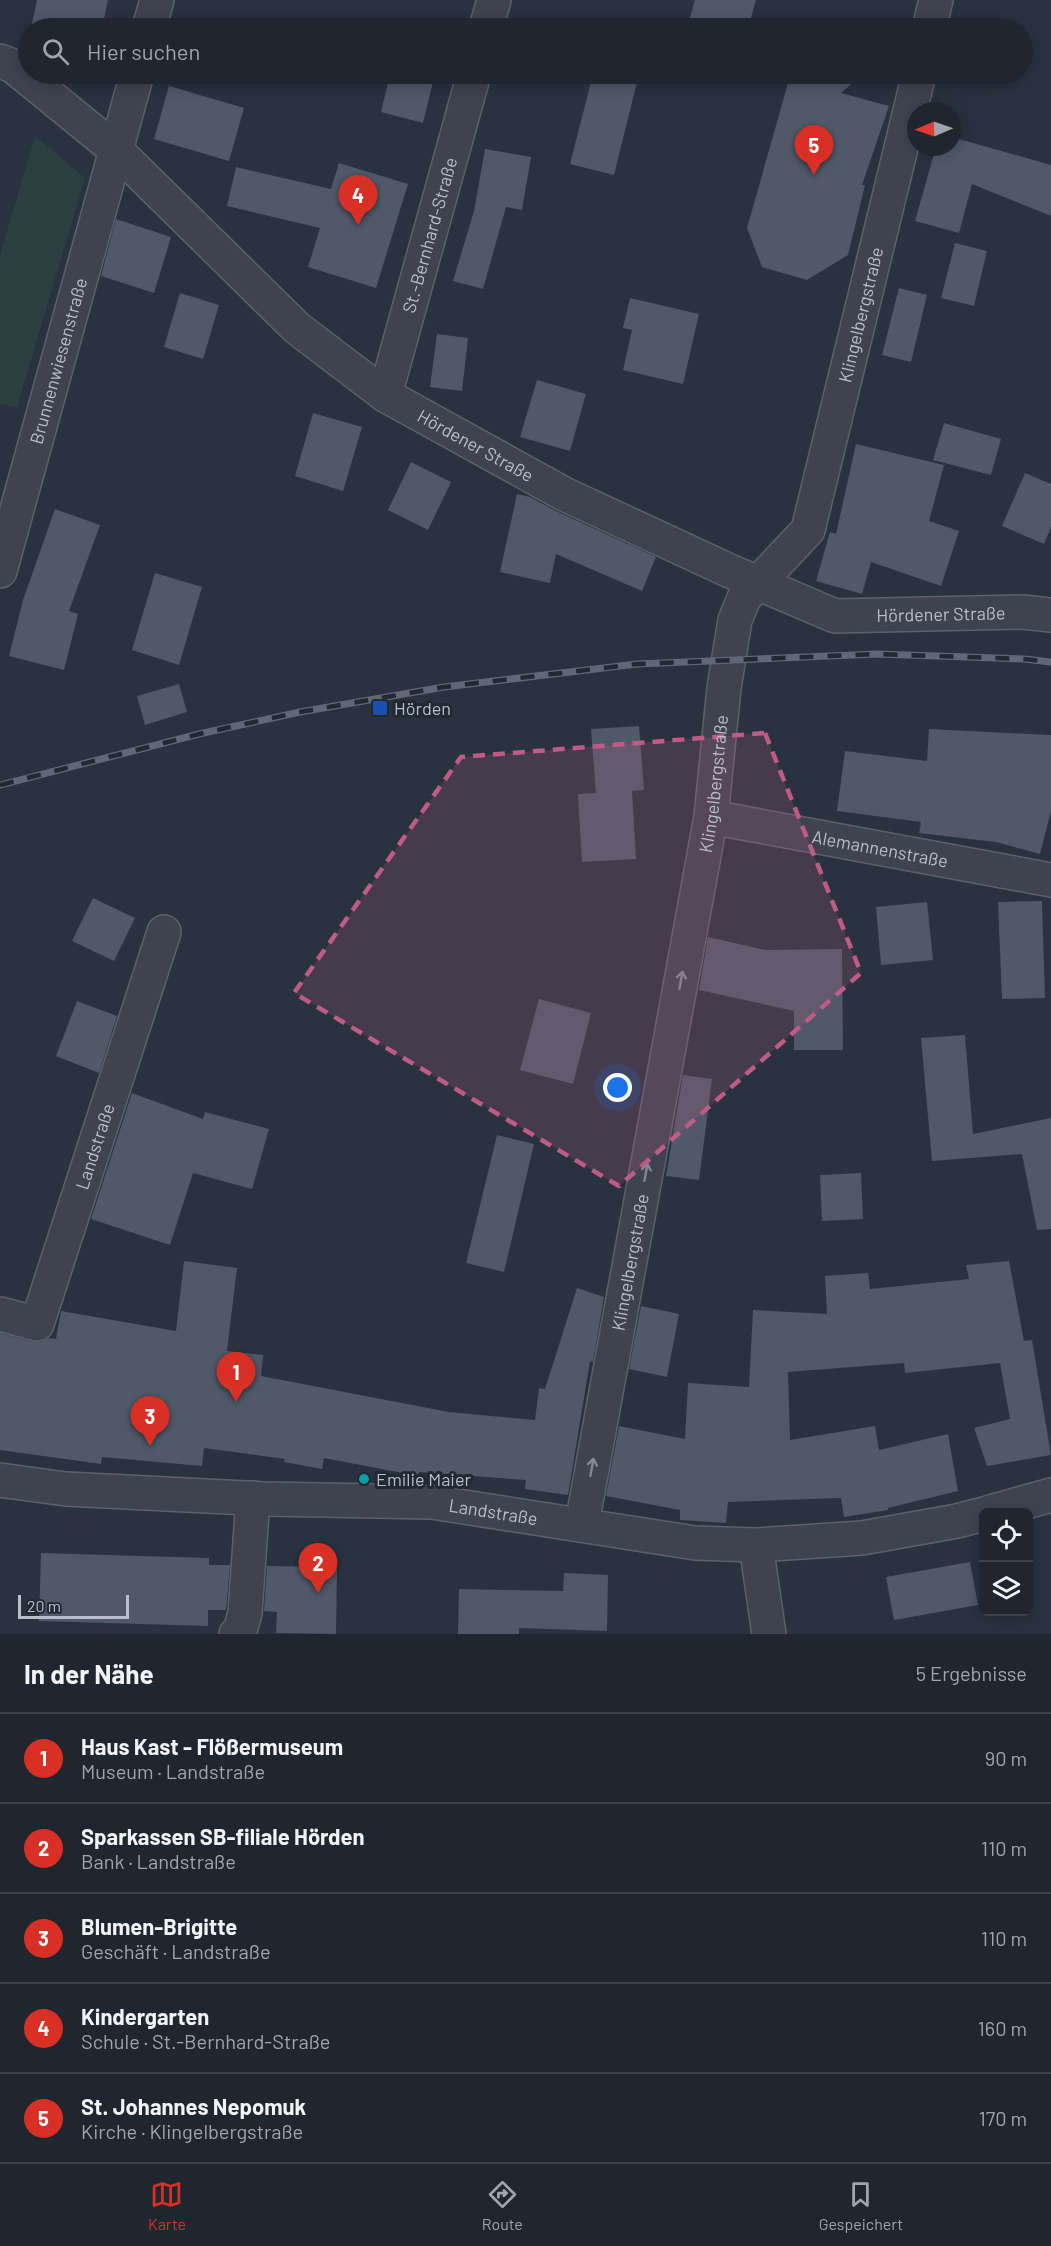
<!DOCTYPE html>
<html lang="de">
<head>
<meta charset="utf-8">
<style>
	body { margin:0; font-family:Barlow,sans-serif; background:#272e37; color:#f1f3f6 }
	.controls { position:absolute; right:18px; bottom:18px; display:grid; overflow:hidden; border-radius:9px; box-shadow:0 3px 15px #0003 }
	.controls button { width:54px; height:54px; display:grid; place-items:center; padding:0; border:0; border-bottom:2px solid #3c434b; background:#1f262f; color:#f1f3f6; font:30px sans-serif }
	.compass { position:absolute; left:907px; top:102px; width:54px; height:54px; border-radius:50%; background:#1f262f; box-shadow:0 3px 15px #0003; rotate:268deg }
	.scale { position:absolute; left:18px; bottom:15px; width:111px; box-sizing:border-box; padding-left:6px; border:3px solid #b9bfca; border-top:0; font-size:16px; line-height:21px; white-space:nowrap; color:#b9bfca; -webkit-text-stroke:4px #212935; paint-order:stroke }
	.you { position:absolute; left:618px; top:1088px; width:21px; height:21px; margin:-15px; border:4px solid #fff; border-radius:50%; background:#1a73e8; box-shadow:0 0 0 9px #1a73e833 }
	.badge { display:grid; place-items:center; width:39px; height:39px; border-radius:50%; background:#d93025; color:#fff; font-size:20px; font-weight:700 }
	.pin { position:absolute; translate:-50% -50px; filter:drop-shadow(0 2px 3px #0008) }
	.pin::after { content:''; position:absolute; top:32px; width:21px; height:18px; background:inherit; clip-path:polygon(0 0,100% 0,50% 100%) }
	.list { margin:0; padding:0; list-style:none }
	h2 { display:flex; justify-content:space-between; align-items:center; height:78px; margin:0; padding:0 24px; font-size:26px }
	h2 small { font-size:20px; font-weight:400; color:#a1a5aa }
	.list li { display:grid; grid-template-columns:39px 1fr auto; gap:18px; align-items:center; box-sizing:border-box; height:90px; padding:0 24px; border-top:2px solid #3c434b }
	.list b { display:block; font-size:22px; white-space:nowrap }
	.list p { margin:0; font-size:20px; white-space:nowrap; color:#a1a5aa }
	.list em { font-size:20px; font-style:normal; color:#a1a5aa }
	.icon { flex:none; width:33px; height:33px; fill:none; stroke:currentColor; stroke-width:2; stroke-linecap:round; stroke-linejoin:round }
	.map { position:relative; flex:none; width:1051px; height:1634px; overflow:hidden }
	.search { position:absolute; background:#1f262f; box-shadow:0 3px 15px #0003; left:18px; right:18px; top:18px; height:66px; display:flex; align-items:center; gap:15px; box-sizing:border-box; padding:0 21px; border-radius:33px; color:#a1a5aa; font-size:22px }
	.sheet { height:528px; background:#1f262f }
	nav { display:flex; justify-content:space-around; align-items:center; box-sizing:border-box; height:84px; border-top:2px solid #3c434b; background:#1f262f; font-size:16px; color:#a1a5aa }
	nav a { display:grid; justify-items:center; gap:3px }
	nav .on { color:#d93025 }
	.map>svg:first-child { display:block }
	.green { fill:#2c3f41 }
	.building { fill:#4f5968 }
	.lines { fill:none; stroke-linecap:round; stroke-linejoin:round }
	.minor-casing { stroke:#5b626d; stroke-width:36 }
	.minor { stroke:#3d444f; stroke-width:33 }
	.rail-casing { stroke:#5f6876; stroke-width:7 }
	.rail { stroke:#212935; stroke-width:4.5; stroke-dasharray:14; stroke-linecap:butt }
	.oneway { stroke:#818893 }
	.marked { fill:#be5b87; fill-opacity:0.2; stroke:#be5b87; stroke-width:4.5; stroke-dasharray:12 8; stroke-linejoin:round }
	.transit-dot { fill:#1a4fb4; stroke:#212935; stroke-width:2 }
	.culture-dot { fill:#0f9aa8; stroke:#212935; stroke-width:2 }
	.labels { text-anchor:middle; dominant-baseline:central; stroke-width:6; stroke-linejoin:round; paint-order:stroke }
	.street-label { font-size:18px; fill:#b9bfca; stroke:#212935 }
	.poi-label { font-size:18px; fill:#b9bfca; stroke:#212935; text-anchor:start }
</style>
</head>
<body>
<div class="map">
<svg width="1051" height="1634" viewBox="0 0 1051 1634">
	<rect width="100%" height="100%" fill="#29323f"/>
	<!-- green -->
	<path class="green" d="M35 136 85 178 17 407 0 404V255Z"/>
	<!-- building -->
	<g class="building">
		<path d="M37 0H108L102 28H31Z"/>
		<path d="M695 0H756L748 28H687Z"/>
		<path d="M390 74H435L423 123 381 112Z"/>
		<path d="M593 74H639L614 175 570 164Z"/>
		<path d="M804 74H863L841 93 889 106 862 185H865L848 255 807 280 762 267 747 228 788 83Z"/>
		<path d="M169 86 244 108 229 161 154 139Z"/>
		<path d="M952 137 1051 165V216L972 184 959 233 915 221 936 147H952Z"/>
		<path d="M485 149 531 157 522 210 506 207 483 289 453 281 474 211Z"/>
		<path d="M339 163 408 184 376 288 308 267 320 228 227 206 236 167 331 189Z"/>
		<path d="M116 219 171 237 154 293 101 276Z"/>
		<path d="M955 243 987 251 974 306 941 298Z"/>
		<path d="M899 288 927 295 911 362 882 355Z"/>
		<path d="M180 293 219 305 203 359 164 347Z"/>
		<path d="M630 298 699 314 683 384 623 370 632 330 623 328Z"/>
		<path d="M437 334 468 338 462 391 430 387Z"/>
		<path d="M537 380 586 394 570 451 520 437Z"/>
		<path d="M313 413 362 427 343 491 295 476Z"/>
		<path d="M944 423 1001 439 991 475 933 460Z"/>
		<path d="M856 444 944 465 929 521 959 531 941 586 871 562 862 594 816 581 830 532 836 534Z"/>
		<path d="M411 462 451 482 428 530 388 510Z"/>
		<path d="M1025 473 1051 484V527L1044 544 1002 526Z"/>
		<path d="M517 494 530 497 556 511 656 557 642 591 556 554 550 583 500 572Z"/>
		<path d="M55 509 100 525 69 611 78 614 64 670 9 656 23 600Z"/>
		<path d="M155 573 202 587 179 665 132 650Z"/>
		<path d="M179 684 187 712 145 725 137 696Z"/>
		<path d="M639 726 644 790 632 791 636 859 582 862 578 794 596 793 591 729Z"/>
		<path d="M929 729 1051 735V811L1040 854 996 842 919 833 921 822 837 811 845 751 927 761Z"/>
		<path d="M93 898 135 918 114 961 72 941Z"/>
		<path d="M1042 901 1045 998 1002 999 998 902Z"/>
		<path d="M927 902 933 960 881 965 876 907Z"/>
		<path d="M708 937 765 950 842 949 843 1050H794V1011L699 990Z"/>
		<path d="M539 999 591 1013 573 1084 520 1070Z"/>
		<path d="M77 1001 117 1016 99 1073 56 1056Z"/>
		<path d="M965 1035 973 1134 1051 1118V1229L1037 1230 1022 1154 932 1161 921 1038Z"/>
		<path d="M683 1075 712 1079 699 1180 666 1176Z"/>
		<path d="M132 1093 203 1119 205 1112 269 1129 252 1189 193 1173 170 1245 91 1219Z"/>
		<path d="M497 1135 534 1144 504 1272 466 1263Z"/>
		<path d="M861 1173 863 1219 822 1221 820 1175Z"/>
		<path d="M184 1261 237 1268 227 1351 263 1355 261 1376 449 1412 535 1420 539 1388 545 1389 577 1288 604 1297 593 1362 590 1361 568 1495 525 1489 526 1480 419 1472 418 1476 324 1458 322 1469 284 1462 285 1459 204 1448 202 1466 102 1457 101 1464 0 1450V1333L33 1342H41L49 1338 56 1339 61 1311 176 1331Z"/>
		<path d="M1009 1261 1024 1341 1032 1340 1051 1455 987 1466 974 1428 1010 1419 1000 1363 905 1373 904 1363 788 1372 790 1440 875 1426 879 1450 948 1434 958 1491 888 1508V1510L844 1517 841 1498 728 1502 726 1523 680 1520V1510L606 1496 619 1426 685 1439 688 1383 749 1387 753 1310 827 1314 825 1276 868 1273 870 1289 969 1279 966 1265Z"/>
		<path d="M641 1306 679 1314 667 1377 629 1369Z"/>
		<path d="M41 1553 209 1558V1565H230L226 1610H208V1626L39 1621Z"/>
		<path d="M970 1562 978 1605 894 1620 886 1577Z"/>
		<path d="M267 1566 337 1567 336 1634 276 1633 277 1612 264 1611Z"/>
		<path d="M564 1573 608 1575 607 1631 519 1628V1634H458L459 1589 563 1591Z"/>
	</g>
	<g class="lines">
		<!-- minor casing -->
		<g class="minor-casing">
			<g id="minor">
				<path d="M149 28 157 0"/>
				<path d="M486 28 494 0"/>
				<path d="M929 28 936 0"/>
				<path id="s1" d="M0 61 13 66 116 150 297 328 385 395 564 494 732 572 835 616 1023 612 1051 615"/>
				<path id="s2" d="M385 395 474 74"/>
				<path id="s3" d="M0 571 137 74"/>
				<path id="s4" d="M711 817 1051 880"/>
				<path id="s5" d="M0 1314 37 1324 164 932"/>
				<path id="s6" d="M0 1480 66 1489 265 1499 432 1502 695 1543 756 1545 862 1538 957 1521 984 1514"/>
				<path d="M990 1512 1051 1495"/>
				<path id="s7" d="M582 1524 711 817 724 688 735 620 744 598 808 530 919 74"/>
				<path d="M756 1545 769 1634"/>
				<path d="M236 1634 240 1631 245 1613 253 1498"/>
			</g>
		</g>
		<!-- minor -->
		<use href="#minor" class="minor"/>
		<!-- rail casing -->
		<g class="rail-casing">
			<path id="rail" d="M0 785 199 734 300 712 444 687 637 664 877 654 1024 659 1051 662"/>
		</g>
		<!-- rail -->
		<use href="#rail" class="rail"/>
	</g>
	<!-- one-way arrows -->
	<defs><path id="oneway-shaft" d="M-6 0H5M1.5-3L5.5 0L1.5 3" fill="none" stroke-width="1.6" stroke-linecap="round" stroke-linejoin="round" transform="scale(1.5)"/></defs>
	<g class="oneway">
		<use href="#oneway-shaft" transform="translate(681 980) rotate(-80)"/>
		<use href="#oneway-shaft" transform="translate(646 1172) rotate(-80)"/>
		<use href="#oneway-shaft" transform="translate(592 1467) rotate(-80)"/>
	</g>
	<!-- marked area -->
	<path class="marked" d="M765 733 861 973 619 1186 294 993 461 757Z"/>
	<!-- markers -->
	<rect class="transit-dot" x="372" y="700" width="16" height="16" rx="3"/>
	<circle class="culture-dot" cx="364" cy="1479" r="6"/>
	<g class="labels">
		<!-- street labels -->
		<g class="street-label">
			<text stroke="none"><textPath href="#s2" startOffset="166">St.-Bernhard-Straße</textPath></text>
			<text stroke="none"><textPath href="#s7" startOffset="1256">Klingelbergstraße</textPath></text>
			<text stroke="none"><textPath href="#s3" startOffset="218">Brunnenwiesenstraße</textPath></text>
			<text stroke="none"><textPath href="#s1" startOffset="615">Hördener Straße</textPath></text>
			<text stroke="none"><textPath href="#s1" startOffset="1119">Hördener Straße</textPath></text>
			<text stroke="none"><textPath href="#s7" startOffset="752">Klingelbergstraße</textPath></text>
			<text stroke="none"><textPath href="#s4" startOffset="172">Alemannenstraße</textPath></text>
			<text stroke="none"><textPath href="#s5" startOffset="225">Landstraße</textPath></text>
			<text stroke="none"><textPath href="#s7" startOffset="266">Klingelbergstraße</textPath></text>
			<text stroke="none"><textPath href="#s6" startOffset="495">Landstraße</textPath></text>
		</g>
		<!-- poi labels -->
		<g class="poi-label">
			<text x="394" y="708">Hörden</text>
			<text x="376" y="1479">Emilie Maier</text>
		</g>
	</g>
</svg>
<div class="controls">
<button><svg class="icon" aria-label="locate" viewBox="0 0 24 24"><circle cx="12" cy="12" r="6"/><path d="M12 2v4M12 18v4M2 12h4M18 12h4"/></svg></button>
<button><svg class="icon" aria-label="layers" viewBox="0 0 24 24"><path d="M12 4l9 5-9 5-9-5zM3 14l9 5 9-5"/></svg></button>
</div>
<svg class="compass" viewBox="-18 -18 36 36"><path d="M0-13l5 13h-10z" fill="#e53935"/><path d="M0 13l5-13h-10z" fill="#a1a5aa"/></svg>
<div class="scale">20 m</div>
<div class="you"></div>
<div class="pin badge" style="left:236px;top:1402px">1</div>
<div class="pin badge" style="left:318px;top:1593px">2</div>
<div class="pin badge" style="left:150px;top:1446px">3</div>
<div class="pin badge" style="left:358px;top:225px">4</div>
<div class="pin badge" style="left:814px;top:175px">5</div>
<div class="search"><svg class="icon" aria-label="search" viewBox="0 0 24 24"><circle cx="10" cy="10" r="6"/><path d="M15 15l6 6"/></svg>Hier suchen</div>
</div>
<section class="sheet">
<h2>In der Nähe<small>5 Ergebnisse</small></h2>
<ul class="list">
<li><span class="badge">1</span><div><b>Haus Kast - Flößermuseum</b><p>Museum · Landstraße</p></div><em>90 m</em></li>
<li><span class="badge">2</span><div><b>Sparkassen SB-filiale Hörden</b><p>Bank · Landstraße</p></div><em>110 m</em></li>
<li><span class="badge">3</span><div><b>Blumen-Brigitte</b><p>Geschäft · Landstraße</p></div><em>110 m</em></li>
<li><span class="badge">4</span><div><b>Kindergarten</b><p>Schule · St.-Bernhard-Straße</p></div><em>160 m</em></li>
<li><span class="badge">5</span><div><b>St. Johannes Nepomuk</b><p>Kirche · Klingelbergstraße</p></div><em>170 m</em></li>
</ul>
</section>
<nav>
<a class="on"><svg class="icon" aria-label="map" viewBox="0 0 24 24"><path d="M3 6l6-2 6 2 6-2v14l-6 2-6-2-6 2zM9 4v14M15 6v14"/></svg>Karte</a>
<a><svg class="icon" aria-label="directions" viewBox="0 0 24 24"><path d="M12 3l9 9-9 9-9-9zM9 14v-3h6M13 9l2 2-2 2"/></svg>Route</a>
<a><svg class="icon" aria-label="saved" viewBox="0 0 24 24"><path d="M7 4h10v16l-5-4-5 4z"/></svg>Gespeichert</a>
</nav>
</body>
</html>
